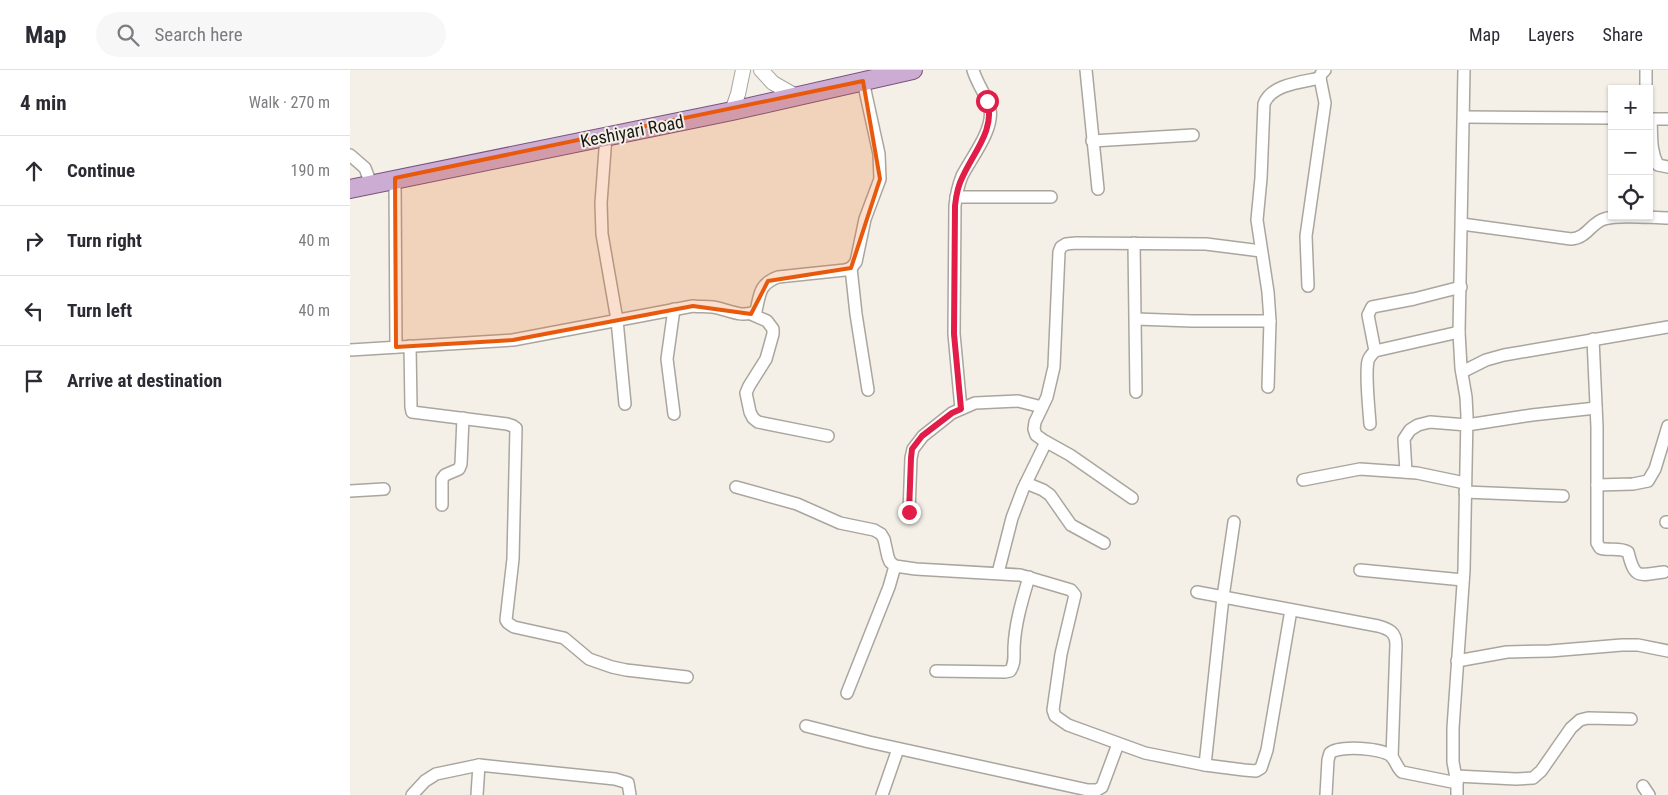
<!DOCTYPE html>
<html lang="en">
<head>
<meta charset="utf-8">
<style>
	body { margin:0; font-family:"Roboto Condensed",sans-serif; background:#f7f7f7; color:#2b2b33 }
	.controls { position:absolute; right:15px; top:15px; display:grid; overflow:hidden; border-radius:0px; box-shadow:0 1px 4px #0004 }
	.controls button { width:45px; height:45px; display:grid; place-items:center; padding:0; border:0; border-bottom:1px solid #e1e1e2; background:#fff; color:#2b2b33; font:25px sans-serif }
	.stop { position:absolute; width:15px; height:15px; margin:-11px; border:4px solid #e11d48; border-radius:50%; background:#fff }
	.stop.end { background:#e11d48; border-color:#fff; box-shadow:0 1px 5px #0008 }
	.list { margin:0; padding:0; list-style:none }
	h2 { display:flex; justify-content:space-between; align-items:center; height:65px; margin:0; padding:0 20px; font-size:21px }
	h2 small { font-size:16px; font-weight:400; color:#7c7c81 }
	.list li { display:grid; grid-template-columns:32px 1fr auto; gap:15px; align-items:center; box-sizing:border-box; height:70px; padding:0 20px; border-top:1px solid #e1e1e2 }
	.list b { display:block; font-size:19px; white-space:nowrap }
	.list em { font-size:16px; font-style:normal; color:#7c7c81 }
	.icon { flex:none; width:28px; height:28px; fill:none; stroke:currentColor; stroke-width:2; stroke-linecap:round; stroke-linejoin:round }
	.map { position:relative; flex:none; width:1318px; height:725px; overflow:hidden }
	header { display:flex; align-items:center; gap:30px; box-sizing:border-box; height:70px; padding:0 25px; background:#fff; border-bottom:1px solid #e1e1e2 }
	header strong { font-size:24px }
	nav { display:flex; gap:28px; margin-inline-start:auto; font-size:18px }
	.search { width:350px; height:45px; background:#f7f7f7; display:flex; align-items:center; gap:12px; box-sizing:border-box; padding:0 18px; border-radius:28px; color:#7c7c81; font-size:19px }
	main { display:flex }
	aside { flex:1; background:#fff }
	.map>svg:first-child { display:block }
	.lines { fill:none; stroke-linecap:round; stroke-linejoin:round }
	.minor-casing { stroke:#aaa69e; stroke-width:14 }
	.tertiary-casing { stroke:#aaa69e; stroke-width:16 }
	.primary-casing { stroke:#78547d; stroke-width:20 }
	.minor { stroke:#fff; stroke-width:11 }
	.tertiary { stroke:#fff; stroke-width:14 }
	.primary { stroke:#ccacd3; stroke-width:18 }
	.route { stroke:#e11d48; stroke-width:6 }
	.marked { fill:#e8590c; fill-opacity:0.2; stroke:#e8590c; stroke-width:4; stroke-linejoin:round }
	.labels { text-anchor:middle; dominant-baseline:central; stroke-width:4; stroke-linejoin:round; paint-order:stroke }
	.street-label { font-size:18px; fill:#1b1916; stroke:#f4f0e7 }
</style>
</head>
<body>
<header>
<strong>Map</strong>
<div class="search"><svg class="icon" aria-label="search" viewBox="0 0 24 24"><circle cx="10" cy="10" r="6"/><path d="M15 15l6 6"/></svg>Search here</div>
<nav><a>Map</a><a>Layers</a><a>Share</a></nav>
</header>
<main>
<aside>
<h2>4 min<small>Walk · 270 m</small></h2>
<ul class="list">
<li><svg class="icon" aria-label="ahead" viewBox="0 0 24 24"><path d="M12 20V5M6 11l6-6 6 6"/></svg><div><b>Continue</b></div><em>190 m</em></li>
<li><svg class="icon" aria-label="right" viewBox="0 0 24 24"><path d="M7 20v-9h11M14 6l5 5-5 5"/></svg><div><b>Turn right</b></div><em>40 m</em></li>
<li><svg class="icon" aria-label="left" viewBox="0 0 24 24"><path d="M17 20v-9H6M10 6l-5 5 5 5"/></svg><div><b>Turn left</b></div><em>40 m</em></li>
<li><svg class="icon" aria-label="arrive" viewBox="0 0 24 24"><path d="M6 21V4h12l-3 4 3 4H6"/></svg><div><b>Arrive at destination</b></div></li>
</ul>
</aside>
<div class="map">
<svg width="1318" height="725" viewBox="0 0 1318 725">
	<rect width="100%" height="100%" fill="#f4f0e7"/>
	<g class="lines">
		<!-- minor casing -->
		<g class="minor-casing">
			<g id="minor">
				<path d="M736 0 748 119"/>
				<path d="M1296 0V19"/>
				<path d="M1114 47 1262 48"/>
				<path d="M1299 49H1318"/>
				<path d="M1301 49C1302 65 1300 81 1308 95L1318 97"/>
				<path d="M256 66 251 133 252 164 267 250 275 334"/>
				<path d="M742 71 843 65"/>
				<path d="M0 85 15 98 21 114"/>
				<path d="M45 108 46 277"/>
				<path d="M606 127H701"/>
				<path d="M1112 154 1221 169C1237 168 1241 153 1254 149 1269 144 1301 148 1318 148"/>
				<path d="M784 173 786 322"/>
				<path d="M501 198 506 244 518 320"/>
				<path d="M958 216 956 166 975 33 970 8 971 4 975 0"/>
				<path d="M324 239 317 289 324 344"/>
				<path d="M401 244 417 251 423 259V264L416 289 399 316 396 323 400 342 403 348 408 352 478 366"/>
				<path d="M786 249 842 251H920"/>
				<path d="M1243 269 1247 357V473L1250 478C1259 481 1269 477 1278 482 1285 510 1288 505 1314 502"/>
				<path d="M60 276 61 337 62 342 157 354 163 356 166 358 163 489 156 550 158 553 164 557 214 568 239 589 262 597 276 600 337 607"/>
				<path d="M0 280 163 270 343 236C349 237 356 236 363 237 377 239 392 249 406 241 410 224 409 214 428 207L495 200 501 198 506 192 515 149 530 109 529 84 513 11"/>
				<path d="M1025 281 1018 245 1022 237 1064 229 1111 217"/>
				<path d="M1112 302 1136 290 1154 285 1318 257"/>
				<path d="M918 317 920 251 918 222 907 150 911 108 914 34C921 14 953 12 970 8"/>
				<path d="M611 339 604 264 605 136C606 126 608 116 612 106 621 88 644 60 640 39 637 26 627 14 623 0"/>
				<path d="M1020 354C1019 339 1015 304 1018 291 1019 287 1022 284 1025 281L1109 262"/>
				<path d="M1056 402 1054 369 1060 360 1068 355 1080 352 1117 355 1182 345 1246 338"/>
				<path d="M953 410 1010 399 1067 403 1115 413"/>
				<path d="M676 413 693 420 700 425 721 455 754 473"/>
				<path d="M1247 415 1283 414 1298 411 1305 399 1318 356"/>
				<path d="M386 417 447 434 490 453 524 460 531 464 534 469 538 487 540 492 545 496 566 499 670 505 721 520 725 525 711 584 703 640 705 646 718 655 795 683 855 695 894 700 906 701 911 698 917 680 941 540"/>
				<path d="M0 421 34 419"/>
				<path d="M1115 422 1213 426"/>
				<path d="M782 428 720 385 693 370 686 365 684 359 685 352 697 327 704 297 709 182 711 177 716 174 726 173 856 174 911 181"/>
				<path d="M92 435V409L95 405 109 399 111 394 113 348"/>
				<path d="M559 442 561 388 563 379 573 366 602 343 625 333 668 331 692 337"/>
				<path d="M1316 452H1318"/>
				<path d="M1010 500 1113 510"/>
				<path d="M648 503 662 448 673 419 696 372"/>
				<path d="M847 522 1028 556C1039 559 1046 562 1046 575L1042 687"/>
				<path d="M1107 591 1157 582 1200 581 1272 575H1288L1318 581"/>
				<path d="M586 601 655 602 660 601C665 594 664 587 664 578 665 553 672 531 679 507"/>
				<path d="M497 623 539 517 545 496"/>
				<path d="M456 656 519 672 738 720H747L752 717 768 674"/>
				<path d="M855 695 873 527 884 452"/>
				<path d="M1106 706 1166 709 1183 708 1191 701 1221 658 1230 650 1238 648 1281 649"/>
				<path d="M1293 716 1299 725"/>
				<path d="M62 725 75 711 86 704 129 695 265 709 278 713 280 725"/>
				<path d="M127 725 129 695"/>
				<path d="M532 725 548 679"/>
				<path d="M976 725 978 690 980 683C989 675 1032 678 1041 686 1046 691 1047 698 1052 702L1107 713"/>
				<path d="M1107 725V713L1103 692V658L1114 500 1117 346 1116 327 1111 298 1109 262 1114 0"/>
			</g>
		</g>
		<!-- tertiary casing -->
		<g class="tertiary-casing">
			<g id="tertiary">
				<path d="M411 0 423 13 446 26"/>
				<path d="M382 41 388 24 393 0"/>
			</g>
		</g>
		<!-- primary casing -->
		<g class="primary-casing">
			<path id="primary" d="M0 119 382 41 563 0"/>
		</g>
		<!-- minor -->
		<use href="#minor" class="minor"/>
		<!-- tertiary -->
		<use href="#tertiary" class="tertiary"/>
		<!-- primary -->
		<use href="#primary" class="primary"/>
	</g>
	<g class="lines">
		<!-- route -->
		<path class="route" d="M559 442 561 388 562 379 572 366 602 343 611 339 604 264 605 136C606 126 608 115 613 106 624 82 646 58 637 31"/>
	</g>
	<!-- marked area -->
	<path class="marked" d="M513 11 530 109 501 198 418 211 401 244 343 236 163 270 46 277 45 108Z"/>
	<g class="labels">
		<!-- street labels -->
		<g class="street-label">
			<text transform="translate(282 61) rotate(-11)">Keshiyari Road</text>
		</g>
	</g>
</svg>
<div class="controls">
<button>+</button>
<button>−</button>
<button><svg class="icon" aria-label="locate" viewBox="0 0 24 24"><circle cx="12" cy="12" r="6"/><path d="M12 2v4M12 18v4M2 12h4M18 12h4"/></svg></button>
</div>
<div class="stop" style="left:637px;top:31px"></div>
<div class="stop end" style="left:559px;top:442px"></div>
</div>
</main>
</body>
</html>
